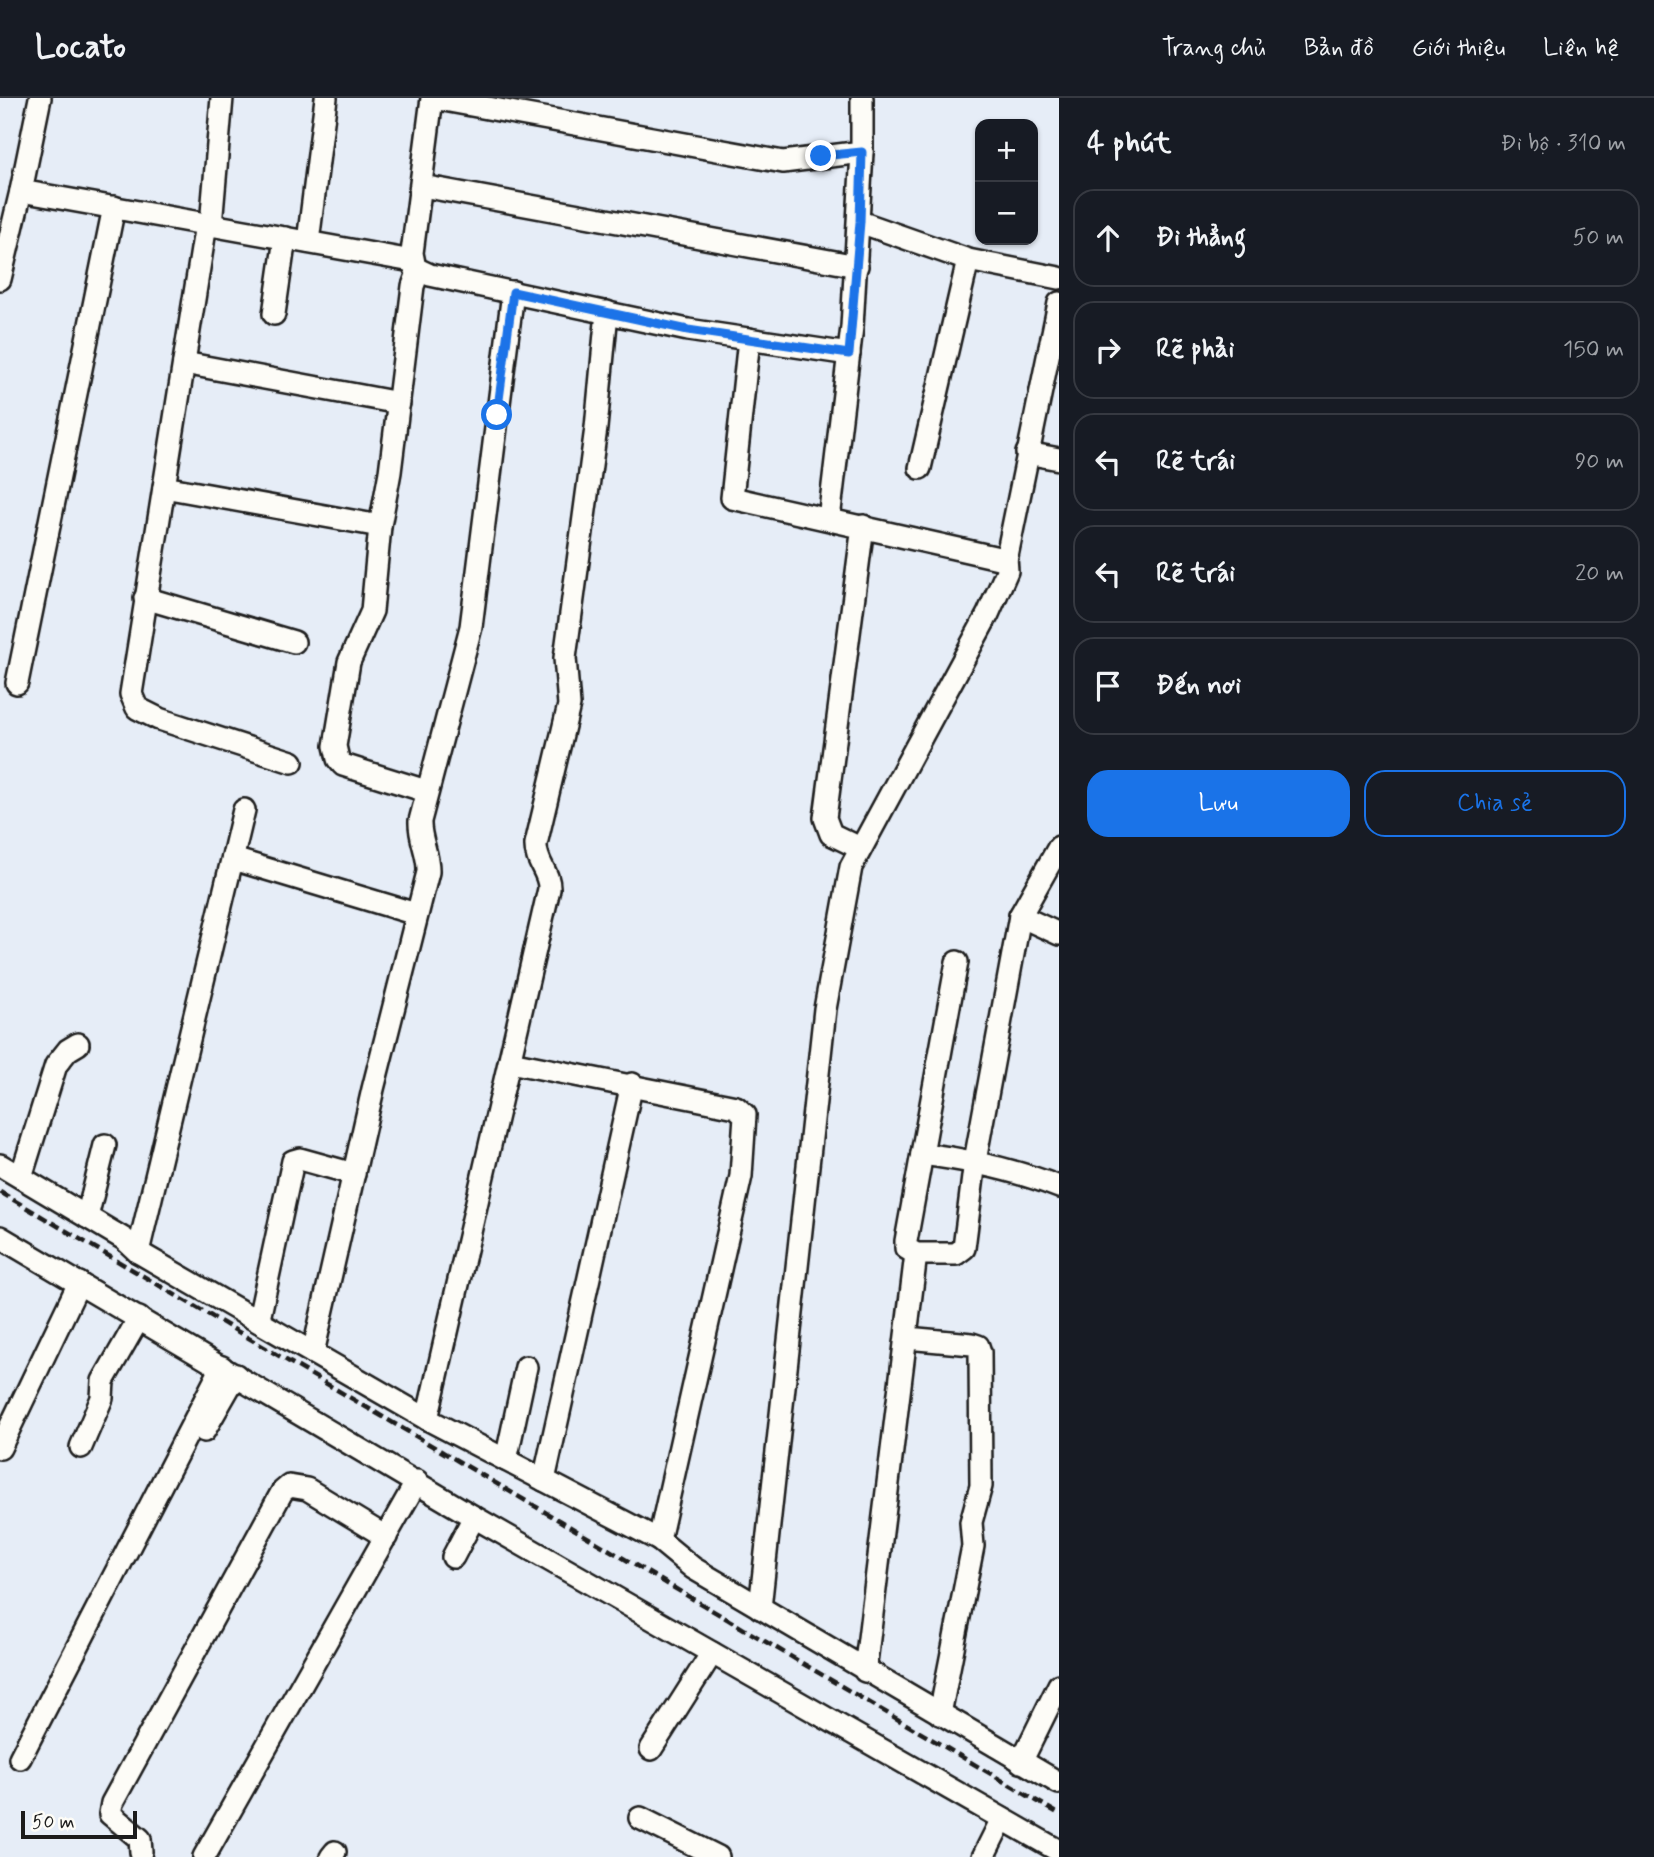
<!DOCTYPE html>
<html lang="vi">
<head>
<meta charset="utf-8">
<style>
	body { margin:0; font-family:Mynerve,sans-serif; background:#20242c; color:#f1f3f6 }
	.controls { position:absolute; right:21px; top:21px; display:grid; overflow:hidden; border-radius:14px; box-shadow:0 2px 5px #0004 }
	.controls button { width:63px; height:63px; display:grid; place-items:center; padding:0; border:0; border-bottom:2px solid #363941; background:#171b24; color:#f1f3f6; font:35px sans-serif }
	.scale { position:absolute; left:21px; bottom:18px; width:116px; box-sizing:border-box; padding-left:7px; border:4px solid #1c1c1c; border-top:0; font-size:19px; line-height:24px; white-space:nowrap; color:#1c1c1c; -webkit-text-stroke:5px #fdfcf7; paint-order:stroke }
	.stop { position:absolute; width:21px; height:21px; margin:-16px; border:5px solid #1a73e8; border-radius:50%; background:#fff }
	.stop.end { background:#1a73e8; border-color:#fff; box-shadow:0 2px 7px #0008 }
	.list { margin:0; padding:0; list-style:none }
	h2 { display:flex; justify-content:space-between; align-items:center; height:91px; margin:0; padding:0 28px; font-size:30px }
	h2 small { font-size:23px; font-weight:400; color:#9ea1a6 }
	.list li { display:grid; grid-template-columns:46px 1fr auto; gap:21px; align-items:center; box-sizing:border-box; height:98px; margin:0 14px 14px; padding:0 14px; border:2px solid #363941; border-radius:21px }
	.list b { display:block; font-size:26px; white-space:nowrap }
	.list em { font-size:23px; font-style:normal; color:#9ea1a6 }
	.actions { display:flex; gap:14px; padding:21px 28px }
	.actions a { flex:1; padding:16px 0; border:2px solid #1a73e8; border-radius:21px; text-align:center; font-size:24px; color:#1a73e8 }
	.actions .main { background:#1a73e8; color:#fff }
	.icon { flex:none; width:38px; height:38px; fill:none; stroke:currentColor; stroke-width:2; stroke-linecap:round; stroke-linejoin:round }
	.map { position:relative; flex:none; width:1059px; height:1759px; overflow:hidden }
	header { display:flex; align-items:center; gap:42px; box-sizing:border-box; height:98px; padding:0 35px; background:#171b24; border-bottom:2px solid #363941 }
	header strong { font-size:33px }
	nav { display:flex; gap:38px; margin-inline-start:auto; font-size:24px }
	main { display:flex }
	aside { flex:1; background:#171b24 }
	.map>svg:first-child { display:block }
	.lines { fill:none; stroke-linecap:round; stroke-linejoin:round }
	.minor-casing { stroke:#1c1c1c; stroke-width:26 }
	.minor { stroke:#fdfcf7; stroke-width:21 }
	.rail { stroke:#1c1c1c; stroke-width:4.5; stroke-dasharray:10 5; stroke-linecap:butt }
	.route { stroke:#1a73e8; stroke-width:9 }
</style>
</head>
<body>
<header>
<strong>Locato</strong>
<nav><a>Trang chủ</a><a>Bản đồ</a><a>Giới thiệu</a><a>Liên hệ</a></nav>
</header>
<main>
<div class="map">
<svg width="1059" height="1759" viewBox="0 0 1059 1759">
	<rect width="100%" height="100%" fill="#e6edf7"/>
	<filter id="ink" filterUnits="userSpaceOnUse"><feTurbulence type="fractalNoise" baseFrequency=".0143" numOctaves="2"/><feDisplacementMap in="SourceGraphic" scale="14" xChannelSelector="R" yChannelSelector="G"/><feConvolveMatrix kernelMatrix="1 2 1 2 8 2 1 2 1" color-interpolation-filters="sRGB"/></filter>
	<g filter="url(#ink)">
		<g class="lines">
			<!-- minor casing -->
			<g class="minor-casing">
				<g id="minor">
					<path d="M40 0 21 93 412 163"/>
					<path d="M432 0 412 155 415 170 430 177 688 232 849 256"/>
					<path d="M433 0 783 64 862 54V0"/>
					<path d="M422 88 857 168"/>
					<path d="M860 124 968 162 1059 180"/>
					<path d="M206 126 131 596 137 610 159 621 292 664"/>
					<path d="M211 127 222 0"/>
					<path d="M308 144 326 0"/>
					<path d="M419 172 413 188 390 374 380 428 372 513 349 564 335 648 338 661 343 667 426 693"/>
					<path d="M0 181 21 93"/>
					<path d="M274 216 285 140"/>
					<path d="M749 241 732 400 1003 461 1007 458 1059 205"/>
					<path d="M184 265 399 305"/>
					<path d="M1027 355 1059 361"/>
					<path d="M920 370 968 162"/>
					<path d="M164 389 380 428"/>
					<path d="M829 421 852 229 862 54"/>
					<path d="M145 500 294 544"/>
					<path d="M17 585 114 109"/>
					<path d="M860 750 831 736 825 720 863 428"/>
					<path d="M233 761 416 816"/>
					<path d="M1020 818 1059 836"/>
					<path d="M957 864 906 1143V1150L916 1156H956L964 1150 975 1063 1020 818 1059 749"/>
					<path d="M510 964 736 1009 745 1017 741 1078 659 1442"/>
					<path d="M922 1056C969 1062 1014 1071 1059 1089"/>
					<path d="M0 1067 124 1141 138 1154 427 1321 659 1442 693 1470 1059 1685"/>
					<path d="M21 1079 56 967 68 952 78 946"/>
					<path d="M87 1119 105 1047"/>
					<path d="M0 1139 474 1419 1059 1753"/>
					<path d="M138 1154 244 712"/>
					<path d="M259 1221 293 1063 300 1061 354 1076"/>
					<path d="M907 1240 972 1246 978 1248 980 1254 981 1388 971 1424 973 1448 940 1616"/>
					<path d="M313 1255 373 991 428 774C429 756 419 741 420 723L471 529 513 194"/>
					<path d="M427 1321 549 791C550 774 535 765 536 746L569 607 565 560 596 330 607 214"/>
					<path d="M204 1333 236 1277"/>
					<path d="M81 1349 102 1300 103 1283 139 1220"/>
					<path d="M0 1350 79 1185"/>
					<path d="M506 1362 526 1269"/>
					<path d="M544 1382 632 986"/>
					<path d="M453 1459 474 1419"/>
					<path d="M760 1510 825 911 851 769 988 516 1007 473 1006 459"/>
					<path d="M865 1573 916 1156"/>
					<path d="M651 1651 712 1555"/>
					<path d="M20 1660 222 1269"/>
					<path d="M1021 1664 1059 1587"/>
					<path d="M640 1720 718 1759"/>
					<path d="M141 1754 140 1741 110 1716 112 1705 282 1394 289 1388 307 1391 386 1439"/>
					<path d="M204 1759 417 1383"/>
					<path d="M331 1759 335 1754"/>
					<path d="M983 1759 1002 1721"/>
				</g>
			</g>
			<!-- minor -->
			<use href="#minor" class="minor"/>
			<!-- rail -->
			<path class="rail" d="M0 1094 1059 1716"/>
		</g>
	</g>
	<g class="lines" filter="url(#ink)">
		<!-- route -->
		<path class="route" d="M497 317 513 194 688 232 849 256 860 124 862 54 821 58"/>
	</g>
</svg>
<div class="controls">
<button>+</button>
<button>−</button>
</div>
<div class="scale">50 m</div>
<div class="stop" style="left:497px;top:317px"></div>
<div class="stop end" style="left:821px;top:58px"></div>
</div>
<aside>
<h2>4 phút<small>Đi bộ · 310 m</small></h2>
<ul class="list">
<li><svg class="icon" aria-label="ahead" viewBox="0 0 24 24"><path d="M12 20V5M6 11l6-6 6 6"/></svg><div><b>Đi thẳng</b></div><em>50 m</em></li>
<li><svg class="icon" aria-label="right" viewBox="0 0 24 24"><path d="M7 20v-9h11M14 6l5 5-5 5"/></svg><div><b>Rẽ phải</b></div><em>150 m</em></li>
<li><svg class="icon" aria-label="left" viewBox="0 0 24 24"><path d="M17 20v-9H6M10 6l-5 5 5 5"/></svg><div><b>Rẽ trái</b></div><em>90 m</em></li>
<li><svg class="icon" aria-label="left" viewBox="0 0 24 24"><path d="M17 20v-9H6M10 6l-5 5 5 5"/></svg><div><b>Rẽ trái</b></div><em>20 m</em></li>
<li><svg class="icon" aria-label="arrive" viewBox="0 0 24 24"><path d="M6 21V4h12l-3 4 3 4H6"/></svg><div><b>Đến nơi</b></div></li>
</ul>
<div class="actions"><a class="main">Lưu</a><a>Chia sẻ</a></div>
</aside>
</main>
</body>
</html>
